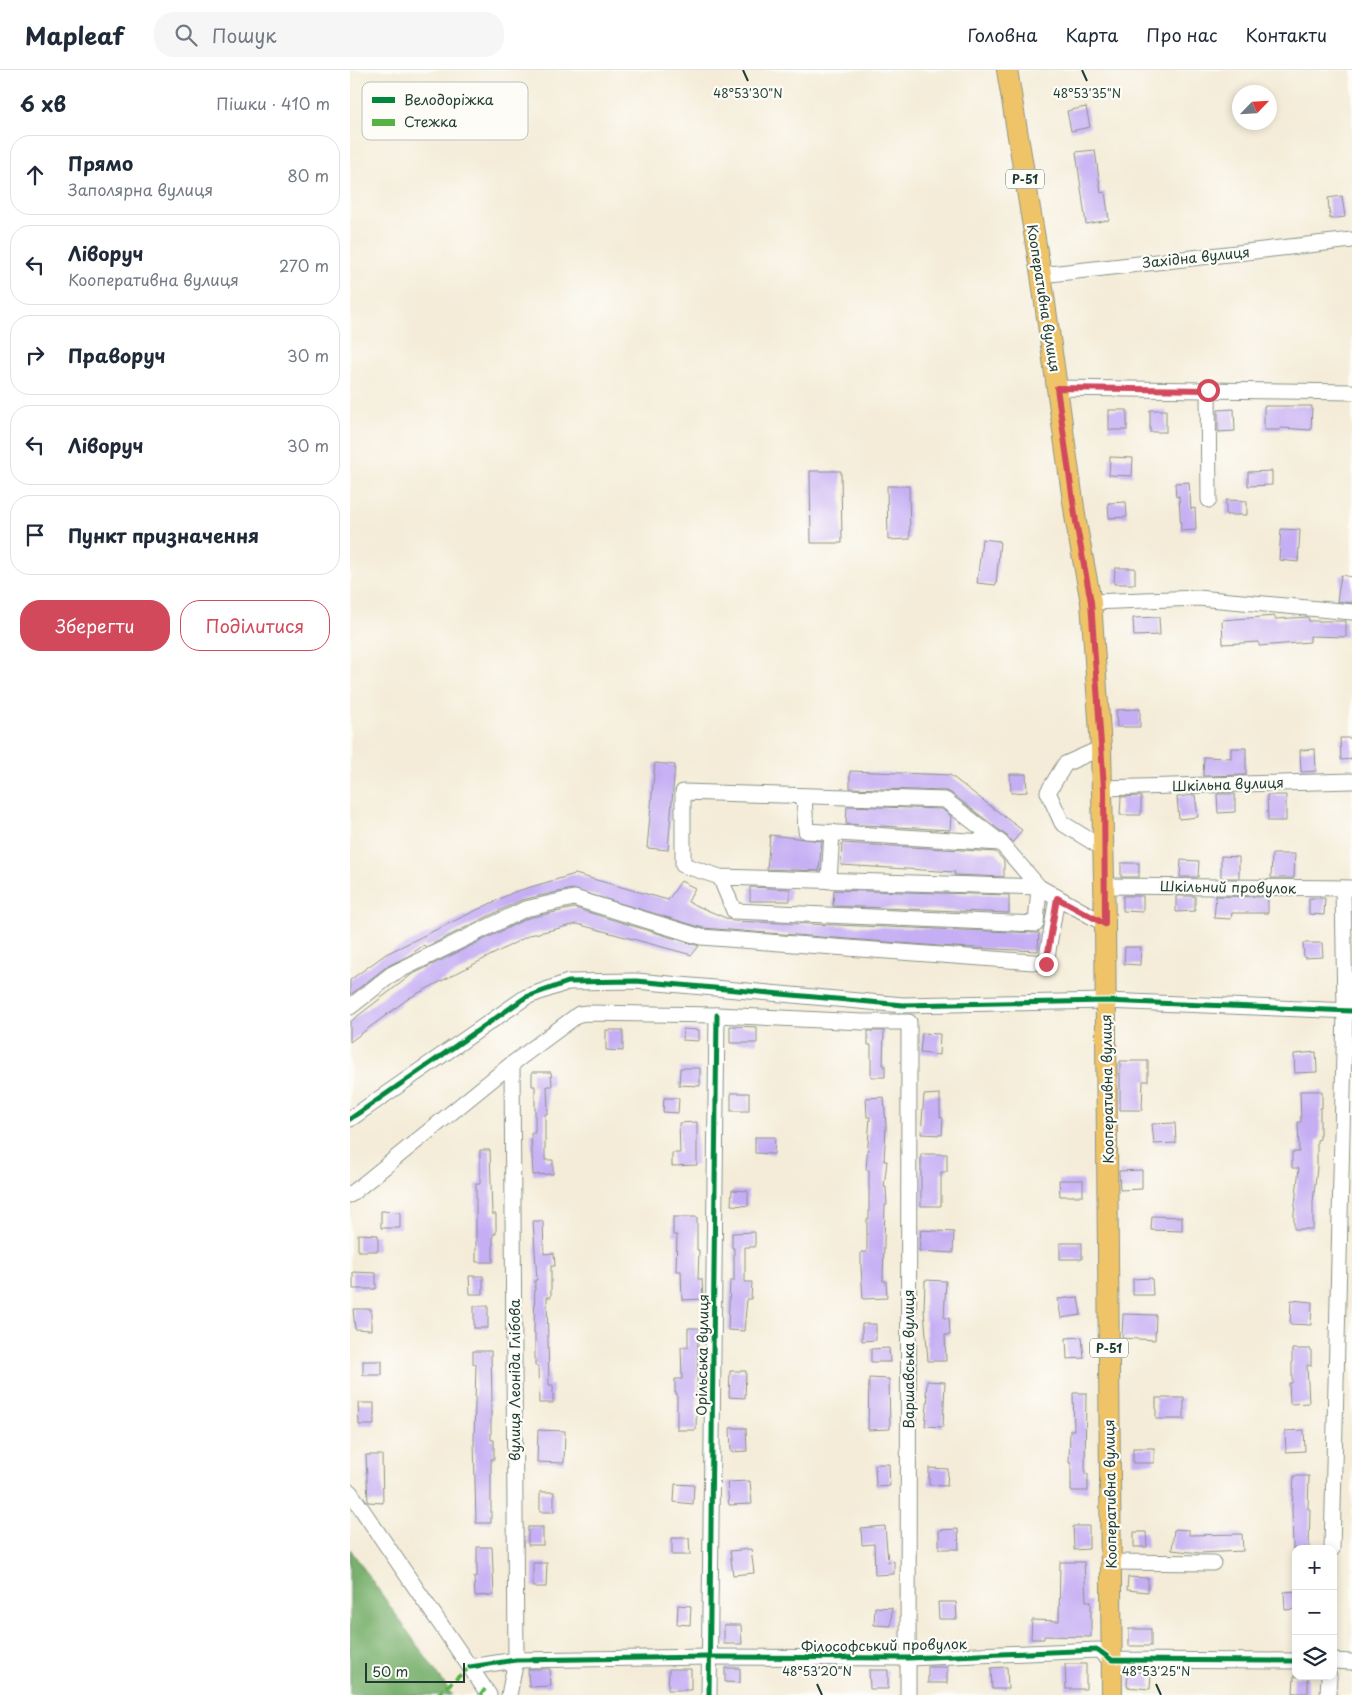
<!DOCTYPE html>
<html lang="uk">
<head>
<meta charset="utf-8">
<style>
	body { margin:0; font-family:"Playpen Sans",sans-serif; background:#f6f6f7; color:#1f2937 }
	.controls { position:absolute; right:15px; bottom:15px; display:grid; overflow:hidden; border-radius:10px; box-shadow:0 2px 8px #0003 }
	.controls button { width:45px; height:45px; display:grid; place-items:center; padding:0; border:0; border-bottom:1px solid #e0e1e3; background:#fff; color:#1f2937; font:25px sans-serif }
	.compass { position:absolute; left:882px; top:15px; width:45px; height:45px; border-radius:50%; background:#fff; box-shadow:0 2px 8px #0003; rotate:65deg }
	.scale { position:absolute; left:15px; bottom:12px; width:100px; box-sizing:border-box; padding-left:5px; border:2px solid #1f3d34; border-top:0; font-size:14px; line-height:18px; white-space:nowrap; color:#1f3d34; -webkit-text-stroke:4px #fdfcf7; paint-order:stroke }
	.stop { position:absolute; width:15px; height:15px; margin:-11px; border:4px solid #d1495b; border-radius:50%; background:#fff }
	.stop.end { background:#d1495b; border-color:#fff; box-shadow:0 1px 5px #0008 }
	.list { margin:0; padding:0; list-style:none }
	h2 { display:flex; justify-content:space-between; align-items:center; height:65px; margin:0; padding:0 20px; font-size:21px }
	h2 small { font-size:16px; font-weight:400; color:#747a83 }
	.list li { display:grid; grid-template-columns:32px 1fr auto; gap:15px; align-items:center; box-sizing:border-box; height:80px; margin:0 10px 10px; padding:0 10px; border:1px solid #e0e1e3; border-radius:20px }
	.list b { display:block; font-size:19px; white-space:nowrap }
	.list p { margin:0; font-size:16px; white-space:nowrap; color:#747a83 }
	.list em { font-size:16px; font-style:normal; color:#747a83 }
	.actions { display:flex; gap:10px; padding:15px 20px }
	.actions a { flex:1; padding:11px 0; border:1px solid #d1495b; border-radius:20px; text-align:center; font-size:18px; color:#d1495b }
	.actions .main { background:#d1495b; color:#fff }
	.icon { flex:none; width:28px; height:28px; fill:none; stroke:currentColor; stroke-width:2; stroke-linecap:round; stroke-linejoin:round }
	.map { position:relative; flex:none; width:1002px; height:1625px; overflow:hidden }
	header { display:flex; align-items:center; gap:30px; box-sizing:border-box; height:70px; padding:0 25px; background:#fff; border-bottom:1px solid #e0e1e3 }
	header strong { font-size:24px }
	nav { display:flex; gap:28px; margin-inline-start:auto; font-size:18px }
	.search { width:350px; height:45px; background:#f6f6f7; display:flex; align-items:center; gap:12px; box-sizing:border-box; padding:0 18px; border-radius:20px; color:#747a83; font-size:19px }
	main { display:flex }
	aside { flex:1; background:#fff }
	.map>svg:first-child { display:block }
	.forest { fill:#7ab16e; stroke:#4c7751 }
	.building { fill:#c6aef4 }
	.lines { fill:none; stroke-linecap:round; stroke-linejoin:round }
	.minor-casing { stroke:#8a9486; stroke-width:17 }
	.major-casing { stroke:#8a9486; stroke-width:22 }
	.minor { stroke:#fff; stroke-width:15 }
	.major { stroke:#efc469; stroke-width:20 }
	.quiet { stroke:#55b346; stroke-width:4; stroke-dasharray:8 4; stroke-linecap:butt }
	.cycleway-casing { stroke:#fdfcf7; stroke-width:8 }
	.cycleway { stroke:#00873e; stroke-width:5 }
	.route { stroke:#d1495b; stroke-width:6 }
	.ticks { fill:none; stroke:#1f3d34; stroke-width:2 }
	.labels { text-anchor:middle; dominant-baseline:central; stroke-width:4.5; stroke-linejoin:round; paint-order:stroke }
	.shield { fill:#fdfcf7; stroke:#62766e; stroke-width:1 }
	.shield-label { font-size:12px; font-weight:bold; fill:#1f3d34 }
	.street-label { font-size:14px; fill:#1f3d34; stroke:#fdfcf7 }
	.key { fill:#fdfcf7; stroke:#bac3bc; stroke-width:1 }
	.key-label { font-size:14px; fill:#1f3d34 }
	.ticks-label { font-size:12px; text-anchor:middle; fill:#1f3d34; stroke:#fdfcf7; stroke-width:4.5; stroke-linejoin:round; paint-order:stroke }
</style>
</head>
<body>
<header>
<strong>Mapleaf</strong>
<div class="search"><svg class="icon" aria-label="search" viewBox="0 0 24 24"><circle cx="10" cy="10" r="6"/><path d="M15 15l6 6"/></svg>Пошук</div>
<nav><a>Головна</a><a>Карта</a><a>Про нас</a><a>Контакти</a></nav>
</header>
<main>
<aside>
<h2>6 хв<small>Пішки · 410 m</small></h2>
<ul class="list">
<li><svg class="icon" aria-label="ahead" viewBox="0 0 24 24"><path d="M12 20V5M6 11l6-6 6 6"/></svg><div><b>Прямо</b><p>Заполярна вулиця</p></div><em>80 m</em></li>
<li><svg class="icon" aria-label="left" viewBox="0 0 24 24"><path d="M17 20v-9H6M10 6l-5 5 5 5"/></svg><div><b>Ліворуч</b><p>Кооперативна вулиця</p></div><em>270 m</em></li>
<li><svg class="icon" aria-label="right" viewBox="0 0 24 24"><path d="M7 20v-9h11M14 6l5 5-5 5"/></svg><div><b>Праворуч</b></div><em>30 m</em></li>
<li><svg class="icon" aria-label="left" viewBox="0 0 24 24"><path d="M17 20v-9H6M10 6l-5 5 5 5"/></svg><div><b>Ліворуч</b></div><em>30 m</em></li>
<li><svg class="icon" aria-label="arrive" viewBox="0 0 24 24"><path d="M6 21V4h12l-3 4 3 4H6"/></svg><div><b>Пункт призначення</b></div></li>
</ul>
<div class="actions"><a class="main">Зберегти</a><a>Поділитися</a></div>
</aside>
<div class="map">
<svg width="1002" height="1625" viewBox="0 0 1002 1625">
	<rect width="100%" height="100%" fill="#fdfcf7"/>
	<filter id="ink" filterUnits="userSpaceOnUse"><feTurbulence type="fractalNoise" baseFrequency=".02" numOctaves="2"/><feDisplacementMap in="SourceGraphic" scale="10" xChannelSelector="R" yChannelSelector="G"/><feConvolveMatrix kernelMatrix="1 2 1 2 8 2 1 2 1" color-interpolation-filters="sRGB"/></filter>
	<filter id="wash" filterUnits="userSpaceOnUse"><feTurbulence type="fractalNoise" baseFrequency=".0096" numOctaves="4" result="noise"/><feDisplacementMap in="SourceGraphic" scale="20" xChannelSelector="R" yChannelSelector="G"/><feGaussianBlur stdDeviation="1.12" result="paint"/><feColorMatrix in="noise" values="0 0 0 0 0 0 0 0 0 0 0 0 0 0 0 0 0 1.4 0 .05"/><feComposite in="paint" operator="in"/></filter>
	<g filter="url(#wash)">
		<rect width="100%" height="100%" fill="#f4ecd8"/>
		<!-- forest -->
		<path class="forest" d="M0 1479 102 1625H0Z"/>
		<g id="blocks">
			<!-- building -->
			<g class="building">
				<path d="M736 37 740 57 721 61 717 41Z"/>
				<path d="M745 80 751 123 755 122 759 150 736 154 726 82Z"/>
				<path d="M992 126 995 147 980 149 978 128Z"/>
				<path d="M914 336H962L961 360 931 358 930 360H914Z"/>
				<path d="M884 339 885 361 868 362V340Z"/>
				<rect x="759" y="340" width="18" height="20"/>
				<rect x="800" y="340" width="16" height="22"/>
				<path d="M760 387 783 388 782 406 759 405Z"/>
				<path d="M460 401H491L492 473H461Z"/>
				<path d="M922 401V415L898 416V402Z"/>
				<path d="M839 412 841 439 845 438 846 460 831 461 829 426 826 427 825 413Z"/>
				<path d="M537 416H559L560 469 538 470Z"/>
				<path d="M876 430 897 431V445H876Z"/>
				<path d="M776 432 777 447 759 448 758 433Z"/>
				<path d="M931 459 950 460 948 492 929 490Z"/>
				<path d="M632 469 650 471 646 515 627 513Z"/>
				<path d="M765 498H785V514H764Z"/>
				<path d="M991 505 1002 507V533L987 531Z"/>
				<path d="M925 546V549L958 547 959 551H996V567L960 566V572L909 576V572L873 574 872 550Z"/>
				<path d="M809 547 810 565 784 566 783 548Z"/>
				<path d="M790 639V657H767L766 640Z"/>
				<path d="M990 668H1002V689L991 690Z"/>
				<path d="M881 678H896V705L853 706 854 687 881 688Z"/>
				<path d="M965 679 966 701 951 702 950 680Z"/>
				<path d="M305 693 325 695 318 780 297 778Z"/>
				<path d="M500 701 600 705 672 760 663 772 657 766 601 723 596 721 500 718Z"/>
				<path d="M660 704H676L677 722 661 723Z"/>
				<path d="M867 724H885V742L868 743Z"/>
				<path d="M845 725 848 747 829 749 827 727Z"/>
				<path d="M917 725H936V751H918Z"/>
				<path d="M791 726V745H770L771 727Z"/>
				<path d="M497 736 592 739 601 746 600 760 496 754Z"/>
				<path d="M420 765 472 771 469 801 417 799Z"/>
				<path d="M492 773 646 782 654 791V807L604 805 605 802 491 795Z"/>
				<path d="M922 784H945L944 808H921Z"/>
				<path d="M871 786 889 787V808H871Z"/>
				<path d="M831 790 849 791 848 807H830Z"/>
				<rect x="771" y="793" width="18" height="14"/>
				<path d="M225 804 318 830 331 811 345 818 338 832 383 851 689 863 688 881 602 877 353 858 222 819 171 830 76 877 74 875 60 885 36 897 0 925V910L36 884 164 822Z"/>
				<path d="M400 817 440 819V831H400Z"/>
				<path d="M484 820 659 825V843L483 836Z"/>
				<path d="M773 826H793V842L773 841Z"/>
				<path d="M826 826H845V841L826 842Z"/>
				<path d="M866 826 918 827V843H882L881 849 864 848Z"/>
				<path d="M959 828H975L974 845 959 844Z"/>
				<path d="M224 838 349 876 342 885 227 854 180 865 59 928 0 972V952L61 905 178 848Z"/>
				<path d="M953 873H972L973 887 954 888Z"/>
				<path d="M775 877H791L790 895 774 894Z"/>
				<path d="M380 956 407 957V973H380Z"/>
				<path d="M333 959 349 960V971L332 970Z"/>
				<path d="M256 960H273V981L256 980Z"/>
				<path d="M518 961H534L533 995H535V1007H521V975H518Z"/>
				<path d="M572 963 590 964 589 985 570 983Z"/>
				<path d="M966 982 967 1002 945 1003 944 984Z"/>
				<path d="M770 991H798V1011H793L792 1040H770Z"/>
				<path d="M330 998H350V1016L329 1015Z"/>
				<path d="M182 1002H201L202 1016H197L198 1043 195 1044V1090H203V1104L183 1105 181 1063H185V1016H182Z"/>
				<path d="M950 1021H972V1038H970V1069L967 1070V1098L963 1132V1159H944V1143L949 1098H942V1082H949L948 1052H951Z"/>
				<rect x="381" y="1023" width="18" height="18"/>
				<path d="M590 1024V1047L593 1048 592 1065 571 1064 574 1025Z"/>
				<path d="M534 1027 536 1057 534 1091H537L534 1117H536L537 1135H535L533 1211H536L537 1228 513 1229 511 1197V1182H517V1149H519V1100H516L520 1047H517L516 1028Z"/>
				<path d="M314 1028H329L328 1043 313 1042Z"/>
				<path d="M347 1052V1095L322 1096V1083H330L329 1053Z"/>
				<path d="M825 1053 826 1073 804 1074 802 1054Z"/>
				<path d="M405 1067H425L424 1084 405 1083Z"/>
				<path d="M130 1080H140L142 1144H146V1164H143V1192H126V1114H130Z"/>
				<path d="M571 1084H597V1102H591V1136H571Z"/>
				<path d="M792 1100V1119L770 1120 769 1101Z"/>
				<path d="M709 1110H733V1126H710Z"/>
				<path d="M382 1120 398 1121V1136L381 1135Z"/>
				<path d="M31 1141 50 1142V1158H31Z"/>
				<path d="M802 1146 832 1147V1161L801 1160Z"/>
				<path d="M323 1147H347V1180H349L348 1209H352L353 1229 332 1230 331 1201H326L327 1165H323Z"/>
				<path d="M183 1151H193L194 1184 204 1183 205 1196H201V1227H197L199 1315H203V1333H189L188 1296H185V1263H184L185 1210H187Z"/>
				<path d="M571 1160 604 1162 603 1183 569 1181Z"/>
				<path d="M405 1162V1177H395V1212H402L401 1229H397L394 1261 378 1260 380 1211H384V1178H382V1163Z"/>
				<path d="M8 1164 28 1165V1181H8Z"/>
				<rect x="710" y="1173" width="22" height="16"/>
				<path d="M3 1202 26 1203V1219H3Z"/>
				<path d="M119 1206H133V1224H120Z"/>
				<path d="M802 1208 803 1225H783V1209Z"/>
				<path d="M575 1210 596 1211 594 1248H599L600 1265H595L596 1291H578L574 1240Z"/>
				<path d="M728 1227 731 1245 711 1248 708 1229Z"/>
				<path d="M941 1230 962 1232 961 1255 940 1254Z"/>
				<rect x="124" y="1236" width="14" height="22"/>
				<path d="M3 1239H21V1260L5 1259Z"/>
				<path d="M773 1244 806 1245 805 1270 772 1268Z"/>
				<path d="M512 1254H526V1270L512 1271Z"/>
				<path d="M338 1258H353L352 1271H348L346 1360H327V1323H325V1309H332L331 1277H338Z"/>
				<path d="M732 1267 734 1288 717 1289 716 1268Z"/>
				<path d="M539 1278 540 1292H521V1279Z"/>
				<path d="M942 1279H961V1296L957 1295 959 1333 940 1334 939 1313H942Z"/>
				<path d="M123 1281H141L142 1331H141V1370H144V1389H141V1453H126L124 1370 126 1294H123Z"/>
				<rect x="13" y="1291" width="19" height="14"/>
				<path d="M380 1301H396L395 1328 379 1327Z"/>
				<path d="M519 1308 539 1309 540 1359 518 1360Z"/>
				<path d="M577 1311 595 1312 593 1357 575 1356 578 1325H576Z"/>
				<path d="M723 1323H736L735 1404H738V1421H721V1393H719L720 1360H724Z"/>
				<rect x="806" y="1328" width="28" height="21"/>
				<path d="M8 1333H24V1355H9Z"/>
				<path d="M380 1358H396L397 1381 381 1382Z"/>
				<path d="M188 1360 215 1361 214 1393 187 1392Z"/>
				<path d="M954 1360 955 1381 936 1382 935 1361Z"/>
				<rect x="783" y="1378" width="21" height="15"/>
				<path d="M16 1385H32L33 1433 18 1432Z"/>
				<path d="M525 1394H539L540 1416 526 1417Z"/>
				<path d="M579 1398 598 1399 597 1416 579 1415Z"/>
				<path d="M944 1406H959L958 1439H960L959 1479H943L942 1439Z"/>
				<path d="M400 1411 402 1434 379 1435 377 1412Z"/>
				<path d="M325 1414 344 1415 343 1434 324 1432Z"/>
				<rect x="190" y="1422" width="14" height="20"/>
				<path d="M535 1456 538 1492 544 1491V1504L525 1505 524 1474 512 1475 511 1458Z"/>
				<path d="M723 1456H739V1479L724 1480Z"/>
				<rect x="178" y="1457" width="15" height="18"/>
				<path d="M608 1459 609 1479H589V1460Z"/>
				<path d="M824 1459 839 1460V1465L892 1464 893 1481 849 1483 822 1480Z"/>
				<path d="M784 1462H796L797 1477H784Z"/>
				<path d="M322 1468H339L340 1485H322Z"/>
				<path d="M127 1477H142L144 1525 125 1526 124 1507H127Z"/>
				<path d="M401 1479 404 1503 383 1505 380 1481Z"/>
				<path d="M710 1492H734L736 1531H741V1567L694 1566V1569H681L682 1550 709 1551Z"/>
				<path d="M183 1493H197L196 1517H183Z"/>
				<path d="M778 1507 798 1508V1522L777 1520Z"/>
				<path d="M946 1521V1539L935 1540 934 1522Z"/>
				<path d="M588 1532H606L607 1549H589Z"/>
				<path d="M328 1535 341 1536 340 1555 327 1554Z"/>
				<path d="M525 1537 542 1538 541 1556 524 1555Z"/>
				<path d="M374 1555H391L392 1574H374Z"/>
				<rect x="779" y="1559" width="22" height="17"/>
				<path d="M715 1594H736V1619H716Z"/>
				<rect x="578" y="1597" width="19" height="16"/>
				<path d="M657 1597 658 1619H642L641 1598Z"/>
				<path d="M375 1598H390V1613L375 1612Z"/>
				<path d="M178 1599H200L201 1616 179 1617Z"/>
				<path d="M319 1599H341V1620H318Z"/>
				<path d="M519 1600H538V1619H520Z"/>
				<path d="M778 1601 801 1603 800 1619 777 1617Z"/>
				<path d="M944 1606 958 1607V1623H943Z"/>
			</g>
		</g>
	</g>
	<g filter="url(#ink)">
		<use href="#blocks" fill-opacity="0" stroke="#8a9486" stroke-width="1"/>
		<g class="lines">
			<!-- minor casing -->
			<g class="minor-casing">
				<g id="minor">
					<path d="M691 205 1002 170"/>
					<path d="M707 318 1002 322"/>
					<path d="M858 320 859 430"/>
					<path d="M741 532 848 528 1002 542"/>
					<path d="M751 678 715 694 698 722 712 753 754 779"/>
					<path d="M753 718 1002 711"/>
					<path d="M454 726 456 761 651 773"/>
					<path d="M370 807 384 841 686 854 689 817 370 807 333 795V722L595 730 651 773 689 817 755 854"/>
					<path d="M479 811 482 762"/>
					<path d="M755 816 1002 818"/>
					<path d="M0 937 42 904 175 839 224 828 351 867 696 893 707 827"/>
					<path d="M0 1049 176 927 218 912 286 911 553 935 756 931 1002 941"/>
					<path d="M0 1125 159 996 229 944 237 943 367 945 513 952H559L558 1625"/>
					<path d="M0 1422 139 1625"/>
					<path d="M982 1479 995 940 993 818"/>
					<path d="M761 1492 863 1493"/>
					<path d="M983 1591 1002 1592"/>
					<path d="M120 1597 166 1590 359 1587 558 1588 748 1580 762 1590 946 1591"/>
					<path d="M159 1625 166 1590 162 994"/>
					<path d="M359 1625 367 945"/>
					<path d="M978 1625 979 1606"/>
				</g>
			</g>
			<!-- major casing -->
			<g class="major-casing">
				<path id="major" d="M657 0 691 205 726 452 741 532 751 678 755 854 762 1625"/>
			</g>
			<!-- minor -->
			<use href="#minor" class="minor"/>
			<!-- major -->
			<use href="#major" class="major"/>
			<!-- quiet -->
			<g class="quiet">
				<path d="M87 1625 120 1597"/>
				<path d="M131 1625 135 1619"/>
			</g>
			<!-- cycleway casing -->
			<g class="cycleway-casing">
				<g id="cycleway">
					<path d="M0 1049 176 927 218 912 286 911 553 935 756 931 1002 941"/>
					<path d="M120 1597 166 1590 359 1587 558 1588 748 1580 762 1590 946 1591"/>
					<path d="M359 1625 367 945"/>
				</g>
			</g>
			<!-- cycleway -->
			<use href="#cycleway" class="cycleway"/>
		</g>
	</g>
	<g class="lines" filter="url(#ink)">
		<!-- route -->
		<path class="route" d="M696 894 707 828 755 854 754 718 741 532 726 452 707 318 858 320"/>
	</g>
	<!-- ticks -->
	<path class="ticks" d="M393 0 398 11M732 0 737 11M467 1614 472 1625M806 1614 811 1625"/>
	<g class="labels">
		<!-- shield labels -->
		<g class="shield">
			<rect x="656" y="99.5" width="38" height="19" rx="4"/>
			<rect x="740" y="1268.5" width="38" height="19" rx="4"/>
		</g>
		<g class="shield-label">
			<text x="675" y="109">Р-51</text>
			<text x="759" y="1278">Р-51</text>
		</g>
		<!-- street labels -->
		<g class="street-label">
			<text transform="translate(846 187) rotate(-6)">Західна вулиця</text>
			<text transform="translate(694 228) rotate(81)">Кооперативна вулиця</text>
			<text transform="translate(878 714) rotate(-2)">Шкільна вулиця</text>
			<text transform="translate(878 817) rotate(1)">Шкільний провулок</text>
			<text transform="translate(757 1019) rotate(-91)">Кооперативна вулиця</text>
			<text transform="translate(352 1285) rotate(-89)">Орільська вулиця</text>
			<text transform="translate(558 1289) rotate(-90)">Варшавська вулиця</text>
			<text transform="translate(164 1310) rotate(-90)">вулиця Леоніда Глібова</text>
			<text transform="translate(760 1424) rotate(-91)">Кооперативна вулиця</text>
			<text transform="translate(534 1575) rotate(-1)">Філософський провулок</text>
		</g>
	</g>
	<!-- legend -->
	<rect x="12" y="12" width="166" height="58" rx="8" class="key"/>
	<rect x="22" y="27" width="23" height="6" fill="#00873e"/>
	<rect x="22" y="49" width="23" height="7" fill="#55b346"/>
	<g class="key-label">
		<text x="54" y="35">Велодоріжка</text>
		<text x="54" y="57">Стежка</text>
	</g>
	<g class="ticks-label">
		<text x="398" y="28">48°53'30"N</text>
		<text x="737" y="28">48°53'35"N</text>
		<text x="467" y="1606">48°53'20"N</text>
		<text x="806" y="1606">48°53'25"N</text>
	</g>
</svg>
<div class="controls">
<button>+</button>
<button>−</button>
<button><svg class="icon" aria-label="layers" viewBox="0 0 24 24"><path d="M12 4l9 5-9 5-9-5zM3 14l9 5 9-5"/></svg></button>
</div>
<svg class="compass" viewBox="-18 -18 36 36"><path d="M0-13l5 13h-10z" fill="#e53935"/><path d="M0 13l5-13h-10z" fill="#747a83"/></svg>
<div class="scale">50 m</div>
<div class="stop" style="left:858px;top:320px"></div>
<div class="stop end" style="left:696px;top:894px"></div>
</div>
</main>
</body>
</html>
